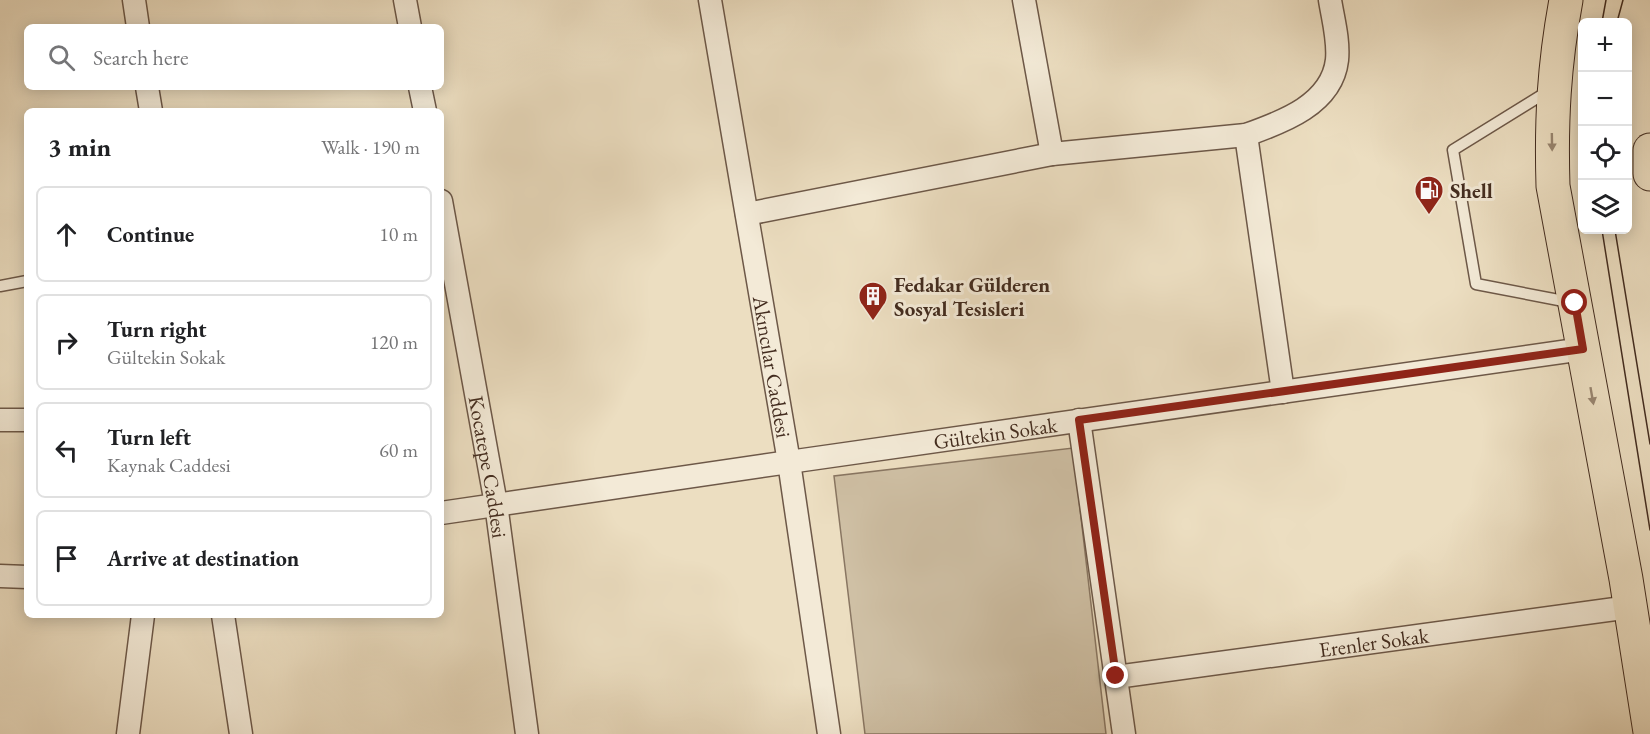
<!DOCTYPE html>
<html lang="en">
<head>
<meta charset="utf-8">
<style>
	body { margin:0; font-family:"EB Garamond",serif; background:#f6f6f6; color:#202124 }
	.controls { position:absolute; right:18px; top:18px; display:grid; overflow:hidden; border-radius:9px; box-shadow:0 3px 15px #0003 }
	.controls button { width:54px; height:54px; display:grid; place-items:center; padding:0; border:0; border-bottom:2px solid #e0e0e0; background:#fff; color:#202124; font:30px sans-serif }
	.stop { position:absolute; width:18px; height:18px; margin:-14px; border:4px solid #8f2418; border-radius:50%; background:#fff }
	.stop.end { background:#8f2418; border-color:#fff; box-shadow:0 2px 6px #0008 }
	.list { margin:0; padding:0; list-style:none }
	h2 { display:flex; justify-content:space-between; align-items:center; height:78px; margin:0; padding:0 24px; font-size:26px }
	h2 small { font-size:20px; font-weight:400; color:#757577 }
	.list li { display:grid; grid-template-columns:39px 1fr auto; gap:18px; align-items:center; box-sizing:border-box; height:96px; margin:0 12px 12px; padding:0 12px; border:2px solid #e0e0e0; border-radius:9px }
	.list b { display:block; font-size:22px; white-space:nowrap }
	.list p { margin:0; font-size:20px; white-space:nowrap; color:#757577 }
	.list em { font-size:20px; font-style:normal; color:#757577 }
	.icon { flex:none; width:33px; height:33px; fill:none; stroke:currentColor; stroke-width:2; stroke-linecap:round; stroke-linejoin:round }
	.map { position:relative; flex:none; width:1650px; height:734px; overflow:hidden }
	.search { position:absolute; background:#fff; box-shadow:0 3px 15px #0003; left:24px; top:24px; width:420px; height:66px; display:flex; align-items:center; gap:15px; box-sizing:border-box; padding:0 21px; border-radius:9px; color:#757577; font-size:22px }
	.panel { position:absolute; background:#fff; box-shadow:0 3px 15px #0003; left:24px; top:108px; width:420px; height:510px; border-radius:9px }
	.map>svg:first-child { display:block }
	.green { fill:#cfc0a5; stroke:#897662; stroke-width:1.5 }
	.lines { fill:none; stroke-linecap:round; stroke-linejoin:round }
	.lane-casing { stroke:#6d5848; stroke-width:13 }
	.street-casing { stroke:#6d5848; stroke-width:25 }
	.primary-casing { stroke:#432c1f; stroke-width:35 }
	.lane { stroke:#f3ead7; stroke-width:10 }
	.street { stroke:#f3ead7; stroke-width:22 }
	.primary { stroke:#ecdec1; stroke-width:33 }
	.tram { stroke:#432c1f; stroke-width:1.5 }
	.oneway { fill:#988570 }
	.route { stroke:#8f2418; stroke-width:8 }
	.labels { text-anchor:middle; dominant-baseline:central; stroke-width:6; stroke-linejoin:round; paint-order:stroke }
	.poi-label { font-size:21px; font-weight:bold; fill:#432c1f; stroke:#f3ead7; text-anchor:start }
	.street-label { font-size:21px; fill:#432c1f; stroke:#f3ead7 }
</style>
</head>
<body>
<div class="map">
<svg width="1650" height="734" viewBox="0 0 1650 734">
	<rect width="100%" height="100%" fill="#ecdec1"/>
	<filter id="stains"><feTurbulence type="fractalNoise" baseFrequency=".00333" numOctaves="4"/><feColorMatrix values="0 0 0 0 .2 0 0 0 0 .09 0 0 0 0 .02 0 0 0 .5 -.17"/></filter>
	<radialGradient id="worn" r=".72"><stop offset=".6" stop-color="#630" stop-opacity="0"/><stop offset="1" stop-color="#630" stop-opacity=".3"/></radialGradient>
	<!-- green -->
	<path class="green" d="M1073 448 1106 734H865L834 476Z"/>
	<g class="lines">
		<!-- lane casing -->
		<g class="lane-casing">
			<g id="lane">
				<path d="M1550 90 1453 150 1476 284 1569 302"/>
				<path d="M0 286 27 281"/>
			</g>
		</g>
		<!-- street casing -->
		<g class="street-casing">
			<g id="street">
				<path d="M134 0 138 27"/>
				<path d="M405 0 410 27"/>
				<path id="s1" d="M710 0 789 462 829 734"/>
				<path d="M1024 0 1052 154"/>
				<path d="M147 87 151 111"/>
				<path d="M420 87 425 111"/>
				<path d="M1246 135 1283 392"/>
				<path id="s2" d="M441 201 496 504 527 734"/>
				<path d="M747 214 1052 154 1246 135C1283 122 1332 104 1337 60 1339 40 1333 19 1330 0"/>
				<path d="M0 420H27"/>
				<path d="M1079 420 1124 734"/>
				<path id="s3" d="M441 513 789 462 1583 349"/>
				<path d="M0 576 27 577"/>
				<path d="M223 615 241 734"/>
				<path id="s4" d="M1116 677 1630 607"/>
				<path d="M128 734 143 615"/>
			</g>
		</g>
		<!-- primary casing -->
		<g class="primary-casing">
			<g id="primary">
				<path d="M1566 0C1554 65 1551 120 1553 186L1626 579 1650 732"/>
				<path d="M1650 150V174"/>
			</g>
		</g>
		<!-- lane -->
		<use href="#lane" class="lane"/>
		<!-- street -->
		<use href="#street" class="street"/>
		<!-- primary -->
		<use href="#primary" class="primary"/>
		<!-- tram -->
		<g class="tram">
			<path d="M1602 22 1606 0"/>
			<path d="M1617 22 1623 0"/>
			<path d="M1602 230 1650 530"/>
			<path d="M1615 230 1650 444"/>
		</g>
	</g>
	<!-- one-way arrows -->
	<defs><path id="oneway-solid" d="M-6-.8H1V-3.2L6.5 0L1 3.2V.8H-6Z" transform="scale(1.5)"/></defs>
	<g class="oneway">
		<use href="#oneway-solid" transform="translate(1552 142) rotate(89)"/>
		<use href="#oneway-solid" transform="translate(1592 396) rotate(80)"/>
	</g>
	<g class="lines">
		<!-- route -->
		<path class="route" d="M1116 676 1079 420 1583 349 1575 303"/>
	</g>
	<!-- icons -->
	<defs>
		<g id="fuel-pin" transform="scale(1.5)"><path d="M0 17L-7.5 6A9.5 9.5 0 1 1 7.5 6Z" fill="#8f2418" stroke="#f3ead7"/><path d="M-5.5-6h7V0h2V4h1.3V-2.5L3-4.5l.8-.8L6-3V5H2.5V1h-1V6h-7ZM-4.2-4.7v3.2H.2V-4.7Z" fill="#fff"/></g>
		<g id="building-pin" transform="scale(1.5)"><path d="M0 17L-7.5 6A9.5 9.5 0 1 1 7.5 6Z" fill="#8f2418" stroke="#f3ead7"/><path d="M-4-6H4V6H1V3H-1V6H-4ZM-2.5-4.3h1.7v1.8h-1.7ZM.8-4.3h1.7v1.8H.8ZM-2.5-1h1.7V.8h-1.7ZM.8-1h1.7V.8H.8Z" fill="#fff"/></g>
	</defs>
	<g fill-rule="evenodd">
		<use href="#fuel-pin" x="1429" y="190"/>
		<use href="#building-pin" x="873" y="296"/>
	</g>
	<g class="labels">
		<!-- poi labels -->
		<g class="poi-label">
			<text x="1450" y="190">Shell</text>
			<text x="894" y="284">Fedakar Gülderen<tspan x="894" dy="24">Sosyal Tesisleri</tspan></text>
		</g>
		<!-- street labels -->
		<g class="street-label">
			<text stroke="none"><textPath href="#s1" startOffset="372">Akıncılar Caddesi</textPath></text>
			<text stroke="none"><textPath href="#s3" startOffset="560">Gültekin Sokak</textPath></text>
			<text stroke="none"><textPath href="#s2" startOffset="270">Kocatepe Caddesi</textPath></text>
			<text stroke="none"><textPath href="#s4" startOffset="260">Erenler Sokak</textPath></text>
		</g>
	</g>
	<rect width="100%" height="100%" filter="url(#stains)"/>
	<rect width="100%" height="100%" fill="url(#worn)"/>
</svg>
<div class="controls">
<button>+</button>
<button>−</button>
<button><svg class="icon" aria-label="locate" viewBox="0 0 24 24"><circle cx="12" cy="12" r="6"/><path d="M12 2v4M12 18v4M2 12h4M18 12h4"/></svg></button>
<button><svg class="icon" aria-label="layers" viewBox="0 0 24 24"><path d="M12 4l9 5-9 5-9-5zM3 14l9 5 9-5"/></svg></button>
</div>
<div class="stop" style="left:1575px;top:303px"></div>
<div class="stop end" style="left:1116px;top:676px"></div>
<div class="search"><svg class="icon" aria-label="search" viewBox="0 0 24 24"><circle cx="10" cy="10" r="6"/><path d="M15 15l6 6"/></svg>Search here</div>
<section class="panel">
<h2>3 min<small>Walk · 190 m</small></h2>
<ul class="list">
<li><svg class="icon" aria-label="ahead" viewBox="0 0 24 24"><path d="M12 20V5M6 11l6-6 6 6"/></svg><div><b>Continue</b></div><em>10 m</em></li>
<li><svg class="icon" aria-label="right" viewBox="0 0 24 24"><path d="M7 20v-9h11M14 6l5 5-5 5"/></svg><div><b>Turn right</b><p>Gültekin Sokak</p></div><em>120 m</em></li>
<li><svg class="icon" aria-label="left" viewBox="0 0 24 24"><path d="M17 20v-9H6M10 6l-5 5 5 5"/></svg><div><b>Turn left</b><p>Kaynak Caddesi</p></div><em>60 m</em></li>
<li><svg class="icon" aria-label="arrive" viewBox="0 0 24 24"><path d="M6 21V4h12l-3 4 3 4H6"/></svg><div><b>Arrive at destination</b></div></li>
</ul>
</section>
</div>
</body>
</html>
